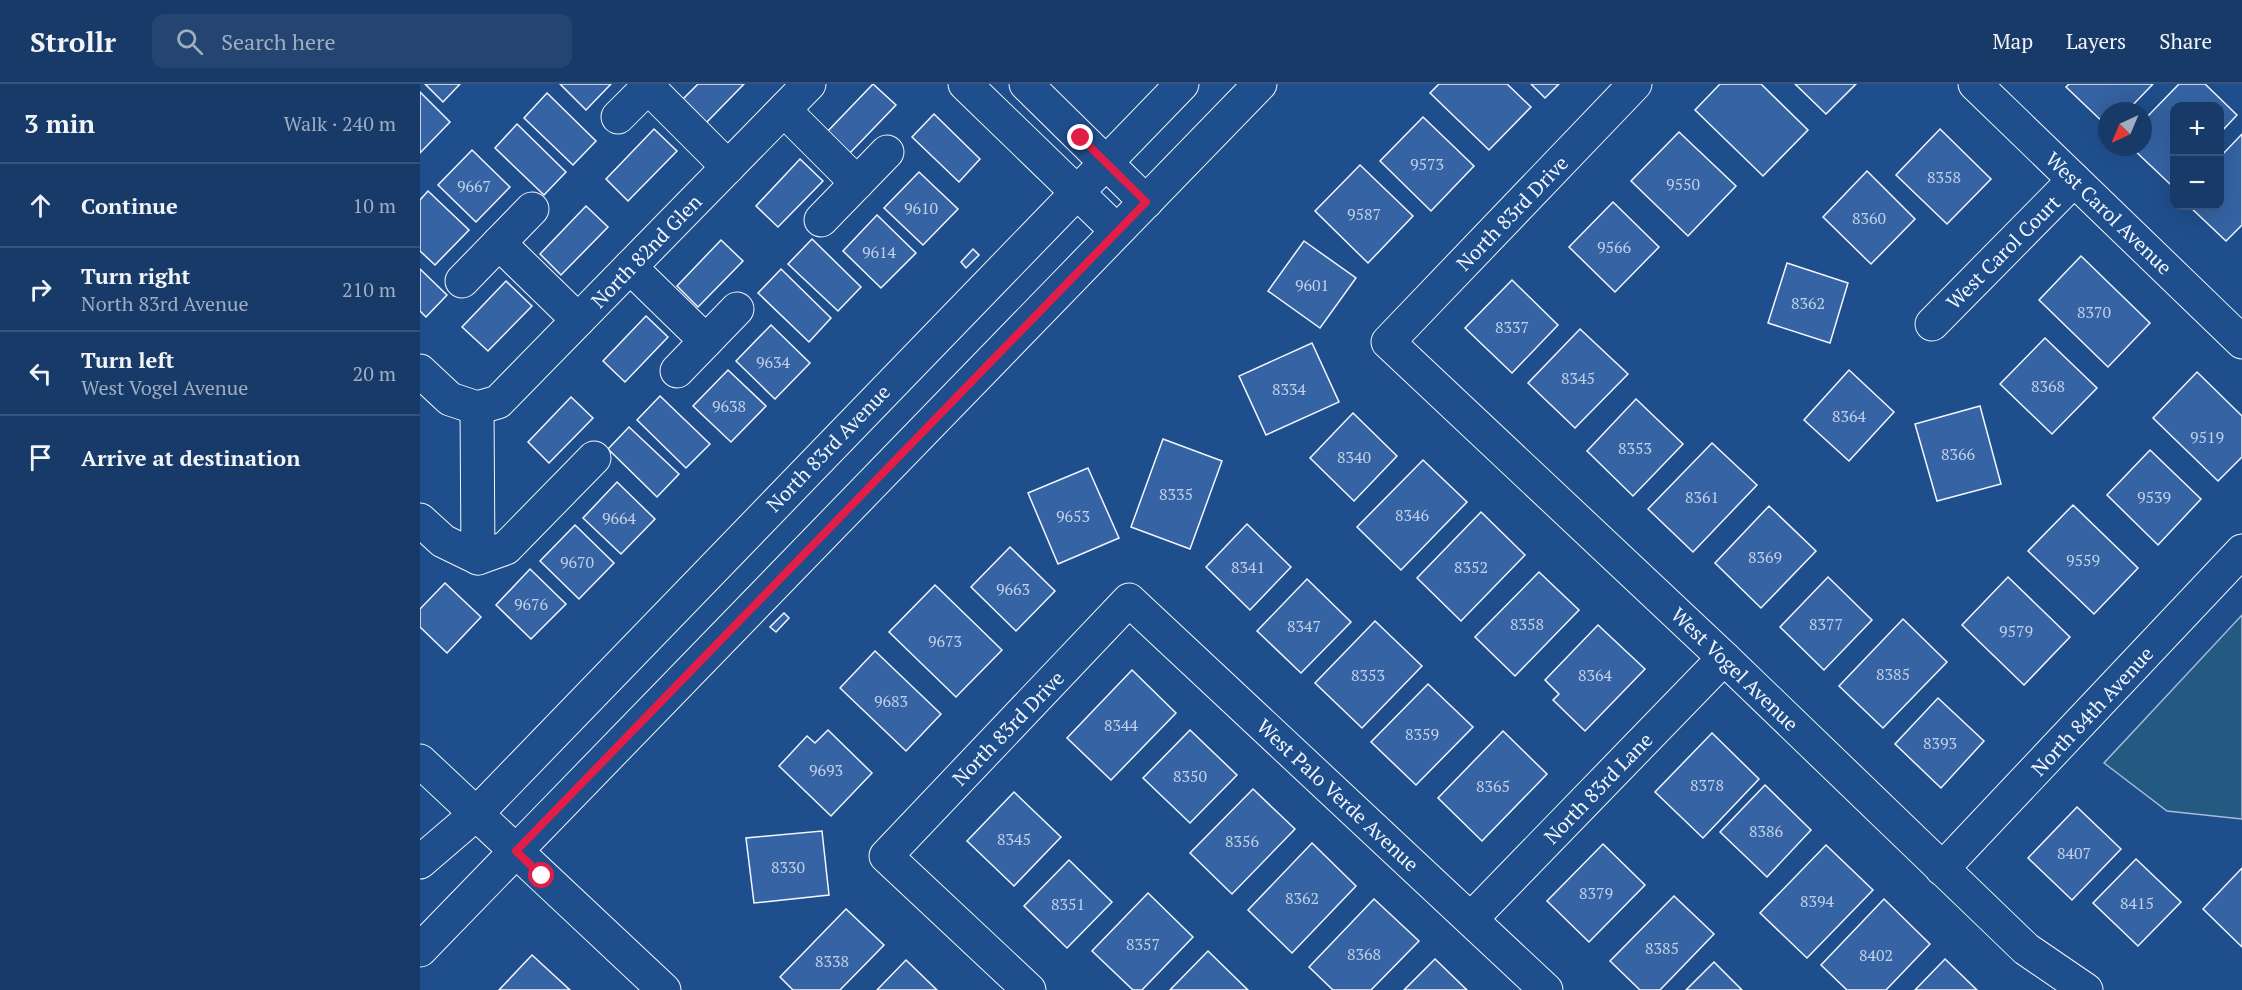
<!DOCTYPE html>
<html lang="en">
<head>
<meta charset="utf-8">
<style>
	body { margin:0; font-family:"PT Serif",serif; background:#244571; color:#f1f3f6 }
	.controls { position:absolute; right:18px; top:18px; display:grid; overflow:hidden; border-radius:12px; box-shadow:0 6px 24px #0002 }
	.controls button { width:54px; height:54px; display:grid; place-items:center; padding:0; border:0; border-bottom:2px solid #36547d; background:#173a69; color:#f1f3f6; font:30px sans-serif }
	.compass { position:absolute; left:1678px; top:18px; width:54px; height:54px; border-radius:50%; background:#173a69; box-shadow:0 6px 24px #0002; rotate:224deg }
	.stop { position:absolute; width:18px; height:18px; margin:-14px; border:4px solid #e11d48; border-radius:50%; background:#fff }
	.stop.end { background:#e11d48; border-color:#fff; box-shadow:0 2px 6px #0008 }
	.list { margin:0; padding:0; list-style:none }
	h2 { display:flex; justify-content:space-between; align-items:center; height:78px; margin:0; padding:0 24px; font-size:26px }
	h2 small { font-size:20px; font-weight:400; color:#9eadc0 }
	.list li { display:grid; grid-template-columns:39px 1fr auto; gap:18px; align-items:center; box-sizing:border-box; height:84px; padding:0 24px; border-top:2px solid #36547d }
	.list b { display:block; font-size:22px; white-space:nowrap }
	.list p { margin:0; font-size:20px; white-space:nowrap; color:#9eadc0 }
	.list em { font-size:20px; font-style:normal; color:#9eadc0 }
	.icon { flex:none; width:33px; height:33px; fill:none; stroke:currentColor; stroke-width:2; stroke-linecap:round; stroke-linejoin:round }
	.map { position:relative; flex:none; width:1822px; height:906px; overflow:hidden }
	header { display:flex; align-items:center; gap:36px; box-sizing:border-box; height:84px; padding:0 30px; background:#173a69; border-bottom:2px solid #36547d }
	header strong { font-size:28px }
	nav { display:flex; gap:33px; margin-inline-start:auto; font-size:21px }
	.search { width:420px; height:54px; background:#244571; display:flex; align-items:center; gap:15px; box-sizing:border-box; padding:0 21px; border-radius:12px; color:#9eadc0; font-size:22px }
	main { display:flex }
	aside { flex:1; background:#173a69 }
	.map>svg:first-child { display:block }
	.green { fill:#245a82; stroke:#a8bbd7; stroke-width:1.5 }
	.building { fill:#3563a3; stroke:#f2f6ff; stroke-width:1.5 }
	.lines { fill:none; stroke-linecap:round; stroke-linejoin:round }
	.minor-casing { stroke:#f2f6ff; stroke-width:35 }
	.major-casing { stroke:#f2f6ff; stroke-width:35 }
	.minor { stroke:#1f4e8c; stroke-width:33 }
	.major { stroke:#1f4e8c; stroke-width:33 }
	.route { stroke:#e11d48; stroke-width:8 }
	.labels { text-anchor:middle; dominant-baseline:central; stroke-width:4.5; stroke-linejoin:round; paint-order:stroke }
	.number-label { font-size:16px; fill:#c3d1e8 }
	.street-label { font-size:20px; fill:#f2f6ff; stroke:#1f4e8c }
</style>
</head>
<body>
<header>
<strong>Strollr</strong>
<div class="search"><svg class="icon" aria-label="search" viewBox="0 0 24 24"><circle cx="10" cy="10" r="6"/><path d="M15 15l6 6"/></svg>Search here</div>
<nav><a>Map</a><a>Layers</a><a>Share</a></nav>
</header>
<main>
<aside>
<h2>3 min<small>Walk · 240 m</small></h2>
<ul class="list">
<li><svg class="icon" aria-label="ahead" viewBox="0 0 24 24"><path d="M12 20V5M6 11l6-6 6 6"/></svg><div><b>Continue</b></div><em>10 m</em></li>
<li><svg class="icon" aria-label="right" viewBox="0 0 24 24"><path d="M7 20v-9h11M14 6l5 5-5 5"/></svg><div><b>Turn right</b><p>North 83rd Avenue</p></div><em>210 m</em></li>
<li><svg class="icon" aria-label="left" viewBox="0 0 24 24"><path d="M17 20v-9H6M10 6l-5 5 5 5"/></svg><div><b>Turn left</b><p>West Vogel Avenue</p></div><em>20 m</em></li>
<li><svg class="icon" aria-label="arrive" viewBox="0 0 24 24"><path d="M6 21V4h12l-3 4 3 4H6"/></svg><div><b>Arrive at destination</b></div></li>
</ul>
</aside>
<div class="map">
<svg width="1822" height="906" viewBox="0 0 1822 906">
	<rect width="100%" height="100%" fill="#1f4e8c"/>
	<!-- green -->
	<path class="green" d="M1822 531V735L1747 727 1684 679Z"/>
	<!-- building -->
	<g class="building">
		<path d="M5 0H40L23 18Z"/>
		<path d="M140 0H191L166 26Z"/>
		<path d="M278 0H324L286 39 262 16Z"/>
		<path d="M453 0 476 21 428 71 406 49Z"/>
		<path d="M1019 0H1087L1111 23 1069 66 1010 9Z"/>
		<path d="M1111 0H1139L1125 14Z"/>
		<path d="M1300 0H1341L1388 46 1343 92 1275 26Z"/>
		<path d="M1375 0H1436L1406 30Z"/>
		<path d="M1649 0H1733L1707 27H1687V42L1646 3Z"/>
		<path d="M1759 0H1785L1817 31 1800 49V22H1754V96L1750 100 1711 63H1723V37Z"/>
		<path d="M0 8 30 38 0 69Z"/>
		<path d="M127 9 176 57 153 81 104 34Z"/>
		<path d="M514 30 560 75 539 98 492 53Z"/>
		<path d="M1003 33 1054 82 1011 127 960 77Z"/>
		<path d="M97 40 146 88 124 111 75 64Z"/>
		<path d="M234 45 257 67 208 117 186 95Z"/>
		<path d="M1520 45 1571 95 1527 140 1476 91Z"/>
		<path d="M1259 48 1316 102 1268 152 1211 97Z"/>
		<path d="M1822 50V141L1806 157 1769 122H1800V73Z"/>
		<path d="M52 66 90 103 56 138 18 101Z"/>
		<path d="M380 75 403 97 358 143 336 122Z"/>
		<path d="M940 81 993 132 948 179 895 127Z"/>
		<path d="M1447 87 1495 135 1451 180 1403 133Z"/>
		<path d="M499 88 538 125 503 161 464 124Z"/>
		<path d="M8 107 49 146 15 181 0 167V116Z"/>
		<path d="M1193 118 1239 163 1195 208 1149 163Z"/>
		<path d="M166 122 188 143 141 191 120 170Z"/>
		<path d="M457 131 496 169 461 204 423 167Z"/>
		<path d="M392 155 441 203 418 227 368 180Z"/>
		<path d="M301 156 323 177 278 223 257 202Z"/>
		<path d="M884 157 936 194 900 244 848 207Z"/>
		<path d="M553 165 559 171 546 184 541 178Z"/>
		<path d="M1661 172 1730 239 1688 283 1619 216Z"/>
		<path d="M1367 179 1428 199 1410 259 1348 239Z"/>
		<path d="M0 185 27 211 6 233 0 227Z"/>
		<path d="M361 185 411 234 389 258 338 209Z"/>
		<path d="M1092 196 1138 241 1092 289 1045 244Z"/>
		<path d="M86 197 112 222 68 267 42 243Z"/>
		<path d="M226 232 248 253 205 298 183 277Z"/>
		<path d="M351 241 390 279 355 315 316 277Z"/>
		<path d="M1160 245 1208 290 1155 344 1108 299Z"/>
		<path d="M1625 254 1677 304 1632 350 1580 300Z"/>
		<path d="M892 259 919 318 846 351 819 292Z"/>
		<path d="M308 286 346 322 311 358 273 322Z"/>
		<path d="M1429 286 1474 328 1429 377 1384 336Z"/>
		<path d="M1777 288 1822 332V373L1798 397 1733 334Z"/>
		<path d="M240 312 290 360 266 384 217 336Z"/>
		<path d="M151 313 173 334 129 379 108 358Z"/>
		<path d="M1216 315 1263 360 1213 412 1167 367Z"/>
		<path d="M1560 322 1581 400 1517 417 1495 340Z"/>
		<path d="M933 329 977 372 934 417 890 374Z"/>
		<path d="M209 343 259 390 237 413 188 365Z"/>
		<path d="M743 355 802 377 770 465 711 443Z"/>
		<path d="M1292 359 1337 401 1273 468 1228 425Z"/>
		<path d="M1730 366 1781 415 1738 461 1687 411Z"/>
		<path d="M1003 376 1047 418 981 486 937 443Z"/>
		<path d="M668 384 699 454 638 480 608 409Z"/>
		<path d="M197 398 235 435 201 470 163 434Z"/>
		<path d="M1653 421 1718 484 1674 530 1608 467Z"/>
		<path d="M1349 422 1396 467 1341 524 1295 479Z"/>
		<path d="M1061 428 1105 471 1041 537 997 494Z"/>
		<path d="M827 440 871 483 830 526 786 483Z"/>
		<path d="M155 441 194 479 159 515 120 477Z"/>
		<path d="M590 463 635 507 596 547 551 503Z"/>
		<path d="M110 485 146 520 111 555 76 521Z"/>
		<path d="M1119 488 1159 526 1095 592 1055 553Z"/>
		<path d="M1408 493 1452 536 1404 586 1360 543Z"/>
		<path d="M1588 493 1650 553 1604 601 1542 541Z"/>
		<path d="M887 495 931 538 881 589 837 547Z"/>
		<path d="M25 499 61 533 27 569 0 543V525Z"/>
		<path d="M515 501 582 566 536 613 469 548Z"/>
		<path d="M364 529 369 534 356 548 350 543Z"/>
		<path d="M1483 535 1527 578 1463 644 1419 602Z"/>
		<path d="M955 537 1002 582 942 644 895 599Z"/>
		<path d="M1178 541 1225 585 1165 647 1133 616 1139 610 1125 596Z"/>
		<path d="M455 567 521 630 486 667 420 604Z"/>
		<path d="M712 586 756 629 691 696 647 654Z"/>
		<path d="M1008 600 1053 643 996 701 951 658Z"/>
		<path d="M1518 614 1564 657 1521 704 1475 660Z"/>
		<path d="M408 646 452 689 411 732 359 682 387 652 395 659Z"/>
		<path d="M770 646 817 691 770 739 723 694Z"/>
		<path d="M1083 647 1127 690 1062 757 1018 714Z"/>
		<path d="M1292 649 1339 695 1283 754 1235 708Z"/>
		<path d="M1345 701 1391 746 1347 793 1300 748Z"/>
		<path d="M833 705 875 745 812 810 770 769Z"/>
		<path d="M594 708 641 753 594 802 547 757Z"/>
		<path d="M1657 723 1701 765 1652 816 1608 774Z"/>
		<path d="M402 747 409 811 334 819 326 754Z"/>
		<path d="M892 759 936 802 872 869 828 826Z"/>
		<path d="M1183 760 1225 801 1169 858 1127 817Z"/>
		<path d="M1406 761 1453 806 1387 874 1340 829Z"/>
		<path d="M1716 775 1761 818 1718 862 1673 819Z"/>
		<path d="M649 776 692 818 647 864 604 822Z"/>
		<path d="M1822 784V863L1783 825Z"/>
		<path d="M728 809 773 853 722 906H713L672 867Z"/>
		<path d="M1254 812 1294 850 1240 906H1220L1190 877Z"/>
		<path d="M954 815 999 857 951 906H913L889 883Z"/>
		<path d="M1464 815 1510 860 1466 906H1427L1401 881Z"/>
		<path d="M426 825 464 861 420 906H373L360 893Z"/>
		<path d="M788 867 828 906H750Z"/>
		<path d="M112 871 150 906H79Z"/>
		<path d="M1015 875 1047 906H984Z"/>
		<path d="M1525 875 1557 906H1495Z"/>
		<path d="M486 876 517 906H457Z"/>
		<path d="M1294 878 1322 906H1266Z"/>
	</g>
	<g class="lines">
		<!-- minor casing -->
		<g class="minor-casing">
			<g id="minor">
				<path d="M545 0 697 147"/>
				<path d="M606 0 726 118"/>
				<path d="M1215 0 968 258 1304 574 1606 865 1666 906"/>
				<path d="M1555 0 1822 258"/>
				<path d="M228 3 308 83"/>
				<path d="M364 26 437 99"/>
				<path d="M198 33 231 0"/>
				<path d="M401 136 467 68"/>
				<path d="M79 159 158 236"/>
				<path d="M210 183 286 257"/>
				<path d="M42 197 112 125"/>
				<path d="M1512 240 1654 96"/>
				<path d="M0 287 30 315 57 324"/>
				<path d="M257 287 317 225"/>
				<path d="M57 324 78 318 389 0"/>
				<path d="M57 324 58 474"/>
				<path d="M0 436 23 457 58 474 86 464 174 374"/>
				<path d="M0 677 244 906"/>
				<path d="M1522 785 1822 467"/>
				<path d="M1051 835 1304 574"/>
				<path d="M609 906 466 772 709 516 1126 906"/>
			</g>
		</g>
		<!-- major casing -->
		<g class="major-casing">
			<g id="major">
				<path d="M0 778 56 730 762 0"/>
				<path d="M0 866 840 0"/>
			</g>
		</g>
		<!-- minor -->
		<use href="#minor" class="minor"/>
		<!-- major -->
		<use href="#major" class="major"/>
	</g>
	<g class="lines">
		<!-- route -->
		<path class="route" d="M122 792 96 767 726 118 661 54"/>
	</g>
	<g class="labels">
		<!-- number labels -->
		<g class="number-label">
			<text x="1007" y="80">9573</text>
			<text x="1524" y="93">8358</text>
			<text x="1263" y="100">9550</text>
			<text x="54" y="102">9667</text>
			<text x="501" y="124">9610</text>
			<text x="944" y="130">9587</text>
			<text x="1449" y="134">8360</text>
			<text x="1194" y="163">9566</text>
			<text x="459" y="168">9614</text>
			<text x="892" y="201">9601</text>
			<text x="1388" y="219">8362</text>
			<text x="1674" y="228">8370</text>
			<text x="1092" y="243">8337</text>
			<text x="353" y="278">9634</text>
			<text x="1158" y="294">8345</text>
			<text x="1628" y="302">8368</text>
			<text x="869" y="305">8334</text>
			<text x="309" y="322">9638</text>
			<text x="1429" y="332">8364</text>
			<text x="1787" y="353">9519</text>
			<text x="1215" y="364">8353</text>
			<text x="1538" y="370">8366</text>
			<text x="934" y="373">8340</text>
			<text x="756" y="410">8335</text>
			<text x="1282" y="413">8361</text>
			<text x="1734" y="413">9539</text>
			<text x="992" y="431">8346</text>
			<text x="653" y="432">9653</text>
			<text x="199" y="434">9664</text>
			<text x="1345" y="473">8369</text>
			<text x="1663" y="476">9559</text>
			<text x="157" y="478">9670</text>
			<text x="828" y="483">8341</text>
			<text x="1051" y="483">8352</text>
			<text x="593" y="505">9663</text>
			<text x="111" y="520">9676</text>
			<text x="1107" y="540">8358</text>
			<text x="1406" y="540">8377</text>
			<text x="884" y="542">8347</text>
			<text x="1596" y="547">9579</text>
			<text x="525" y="557">9673</text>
			<text x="1473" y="590">8385</text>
			<text x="948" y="591">8353</text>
			<text x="1175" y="591">8364</text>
			<text x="471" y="617">9683</text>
			<text x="701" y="641">8344</text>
			<text x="1002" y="650">8359</text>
			<text x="1520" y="659">8393</text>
			<text x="406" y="686">9693</text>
			<text x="770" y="692">8350</text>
			<text x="1287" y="701">8378</text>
			<text x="1073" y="702">8365</text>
			<text x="1346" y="747">8386</text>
			<text x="594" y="755">8345</text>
			<text x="822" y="757">8356</text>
			<text x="1654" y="769">8407</text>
			<text x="368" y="783">8330</text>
			<text x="1176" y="809">8379</text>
			<text x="882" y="814">8362</text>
			<text x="1397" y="817">8394</text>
			<text x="1717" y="819">8415</text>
			<text x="648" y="820">8351</text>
			<text x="723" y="860">8357</text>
			<text x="1242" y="864">8385</text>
			<text x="944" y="870">8368</text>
			<text x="1456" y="871">8402</text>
			<text x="412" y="877">8338</text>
		</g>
		<!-- street labels -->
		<g class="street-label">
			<text transform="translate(1092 129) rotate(-46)">North 83rd Drive</text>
			<text transform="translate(1689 129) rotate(44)">West Carol Avenue</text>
			<text transform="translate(226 167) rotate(-46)">North 82nd Glen</text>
			<text transform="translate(1583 168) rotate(-45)">West Carol Court</text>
			<text transform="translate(408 364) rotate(-46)">North 83rd Avenue</text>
			<text transform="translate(1315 585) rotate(44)">West Vogel Avenue</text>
			<text transform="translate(1672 627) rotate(-47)">North 84th Avenue</text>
			<text transform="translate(588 644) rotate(-46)">North 83rd Drive</text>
			<text transform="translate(1178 704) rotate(-46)">North 83rd Lane</text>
			<text transform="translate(918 711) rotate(43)">West Palo Verde Avenue</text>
		</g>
	</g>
</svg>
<div class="controls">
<button>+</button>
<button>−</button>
</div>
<svg class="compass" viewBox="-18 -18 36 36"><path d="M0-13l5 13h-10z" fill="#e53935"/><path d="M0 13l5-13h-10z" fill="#9eadc0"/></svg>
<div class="stop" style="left:122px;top:792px"></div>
<div class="stop end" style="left:661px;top:54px"></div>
</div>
</main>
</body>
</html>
